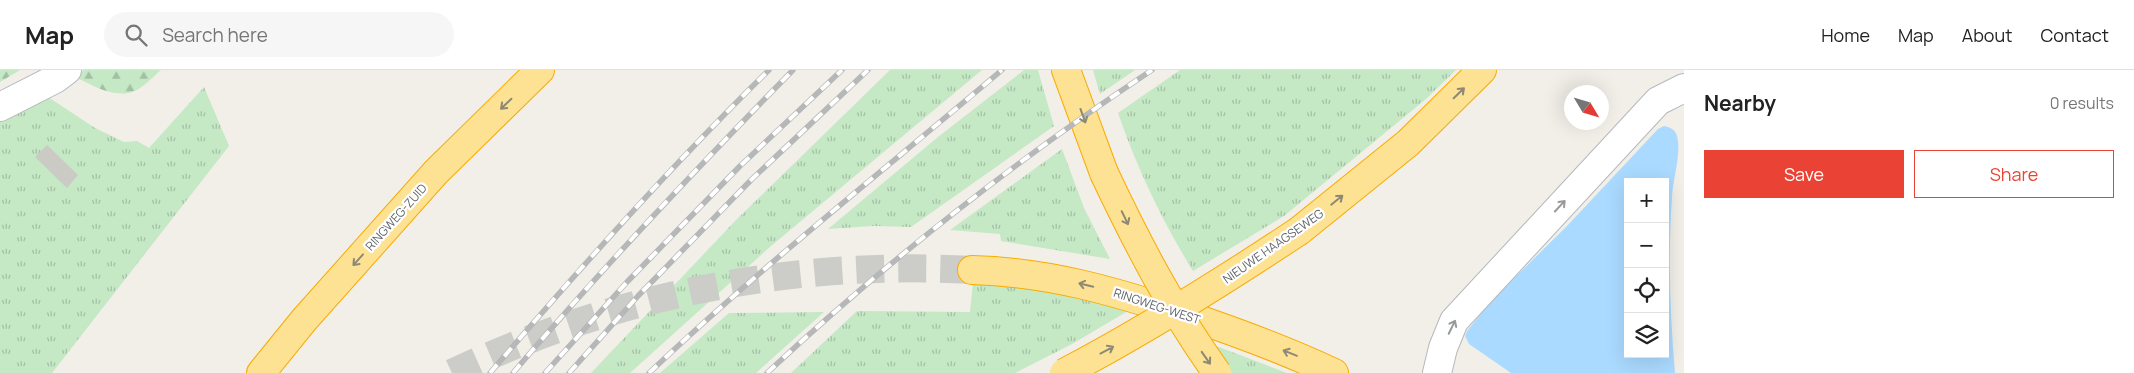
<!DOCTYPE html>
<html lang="en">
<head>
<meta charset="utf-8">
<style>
	body { margin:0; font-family:Manrope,sans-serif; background:#f6f6f6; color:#222 }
	.controls { position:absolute; right:15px; bottom:15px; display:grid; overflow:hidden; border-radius:0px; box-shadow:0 5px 20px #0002 }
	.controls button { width:45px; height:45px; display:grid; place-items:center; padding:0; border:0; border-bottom:1px solid #e0e0e0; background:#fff; color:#222; font:25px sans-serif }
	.compass { position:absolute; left:1564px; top:15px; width:45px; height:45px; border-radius:50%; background:#fff; box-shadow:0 5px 20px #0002; rotate:128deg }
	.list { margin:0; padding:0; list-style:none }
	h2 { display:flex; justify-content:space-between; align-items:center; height:65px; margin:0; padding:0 20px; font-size:21px }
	h2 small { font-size:16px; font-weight:400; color:#767676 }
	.actions { display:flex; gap:10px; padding:15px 20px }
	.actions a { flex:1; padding:11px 0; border:1px solid #ea4335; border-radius:0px; text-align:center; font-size:18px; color:#ea4335 }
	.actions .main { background:#ea4335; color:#fff }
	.icon { flex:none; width:28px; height:28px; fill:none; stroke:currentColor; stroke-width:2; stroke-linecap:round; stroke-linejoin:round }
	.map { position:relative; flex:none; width:1684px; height:303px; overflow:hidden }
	header { display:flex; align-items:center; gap:30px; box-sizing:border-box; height:70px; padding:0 25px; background:#fff; border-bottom:1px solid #e0e0e0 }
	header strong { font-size:24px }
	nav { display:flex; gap:28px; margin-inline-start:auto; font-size:18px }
	.search { width:350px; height:45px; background:#f6f6f6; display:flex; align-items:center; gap:12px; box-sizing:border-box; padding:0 18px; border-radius:28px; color:#767676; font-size:19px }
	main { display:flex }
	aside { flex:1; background:#fff }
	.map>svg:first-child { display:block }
	.grass { fill:url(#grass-tufts) }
	.forest { fill:url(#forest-firs) }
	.water { fill:#aadaff; fill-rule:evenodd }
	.building { fill:#cccac5 }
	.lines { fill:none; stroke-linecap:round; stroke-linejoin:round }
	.highway-tunnel { stroke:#ccccc8; stroke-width:28; stroke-dasharray:28 14; stroke-linecap:butt }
	.minor-casing { stroke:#b5b8bc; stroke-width:30 }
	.highway-casing { stroke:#f9ab00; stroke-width:30 }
	.minor { stroke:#fff; stroke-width:28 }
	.highway { stroke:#fde293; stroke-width:28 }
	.rail-casing { stroke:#b6b7b8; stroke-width:5.5 }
	.rail { stroke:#fff; stroke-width:4; stroke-dasharray:11; stroke-linecap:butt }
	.highway-bridge-casing { stroke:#f9ab00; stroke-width:30; stroke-linecap:butt }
	.highway-bridge { stroke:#fde293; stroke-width:28 }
	.oneway { stroke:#8e8975 }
	.oneway2 { stroke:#979a9d }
	.labels { text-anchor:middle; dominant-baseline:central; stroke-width:4.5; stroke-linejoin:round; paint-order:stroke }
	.street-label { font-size:12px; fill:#5f6368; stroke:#fff }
</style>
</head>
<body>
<header>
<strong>Map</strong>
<div class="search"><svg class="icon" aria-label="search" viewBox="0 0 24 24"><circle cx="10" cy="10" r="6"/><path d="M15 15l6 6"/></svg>Search here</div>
<nav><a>Home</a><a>Map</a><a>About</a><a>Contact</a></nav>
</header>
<main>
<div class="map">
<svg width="1684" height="303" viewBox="0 0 1684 303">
	<defs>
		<pattern id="grass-tufts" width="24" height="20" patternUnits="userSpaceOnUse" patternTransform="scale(1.25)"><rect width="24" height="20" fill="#c5e8c5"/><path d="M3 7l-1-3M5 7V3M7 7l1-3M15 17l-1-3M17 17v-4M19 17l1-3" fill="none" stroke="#a3c0a4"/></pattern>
		<pattern id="forest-firs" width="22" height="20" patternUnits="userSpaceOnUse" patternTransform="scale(1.25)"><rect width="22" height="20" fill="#c5e8c5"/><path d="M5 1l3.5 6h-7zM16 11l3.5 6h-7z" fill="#a3c0a4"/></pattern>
	</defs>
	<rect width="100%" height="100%" fill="#f1efe8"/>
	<!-- grass -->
	<g class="grass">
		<path d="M890 0H982L771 176 630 303H591L736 150Z"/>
		<path d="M1024 0H1038L1054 56 911 157 873 156 828 159 938 67Z"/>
		<path d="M1093 0H1135L1100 24Z"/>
		<path d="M1180 0H1456L1426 29 1284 146 1193 201C1162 151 1137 98 1118 43Z"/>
		<path d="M204 17 229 76 52 303H0V52L45 25 95 58 124 72 137 71 149 78Z"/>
		<path d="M1062 79 1084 138 1110 189 1001 171 1000 164 950 160Z"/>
		<path d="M973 212 1049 218 1133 238 1072 274 1015 303H791L857 241 970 242Z"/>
		<path d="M824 242 756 303H660L729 243Z"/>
		<path d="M1211 274 1287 303H1232L1222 292Z"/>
	</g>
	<!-- forest -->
	<g class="forest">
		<path d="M0 0H20L0 12Z"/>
		<path d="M84 0H161C153 7 142 19 132 22 112 28 92 15 75 7Z"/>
	</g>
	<!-- water -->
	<path class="water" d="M1664 56C1673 58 1677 61 1678 71 1680 89 1673 109 1672 127 1668 186 1670 245 1675 303H1511L1469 274 1465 266 1467 261 1492 230 1567 156 1658 59ZM1628 112H1665V284H1628Z"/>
	<!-- building -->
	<path class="building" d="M47 75 78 105 67 118 35 87Z"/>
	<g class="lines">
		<!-- highway-tunnel -->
		<path class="highway-tunnel" d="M452 303C615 225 791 190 972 200"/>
		<!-- minor casing -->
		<g class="minor-casing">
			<g id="minor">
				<path d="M0 37 55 9 67 0"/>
				<path d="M1437 303 1443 278 1454 251 1658 31 1684 18"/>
			</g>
		</g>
		<!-- highway casing -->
		<g class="highway-casing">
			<g id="highway">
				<path d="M1066 0 1104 103"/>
				<path d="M1299 161 1408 73 1482 0"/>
				<path d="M972 200C1048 202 1114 221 1186 245 1236 262 1286 280 1334 303"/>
				<path d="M261 303 304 250 436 102 540 0"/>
			</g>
		</g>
		<!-- minor -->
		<use href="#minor" class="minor"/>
		<!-- highway -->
		<use href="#highway" class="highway"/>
		<!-- rail casing -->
		<g class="rail-casing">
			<g id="rail">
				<path d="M490 303C579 199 671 96 769 0"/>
				<path d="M513 303C602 198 697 98 793 0"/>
				<path d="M545 303 627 212 740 96 842 0"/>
				<path d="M569 303 638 226 752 109 868 0"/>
				<path d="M649 303C762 196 884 100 1002 0"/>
				<path d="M767 303C887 191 1015 91 1152 0"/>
			</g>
		</g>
		<!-- rail -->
		<use href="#rail" class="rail"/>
		<!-- highway-bridge casing -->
		<g class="highway-bridge-casing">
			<g id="highway-bridge">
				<path d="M1104 103C1137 173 1172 240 1217 303"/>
				<path d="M1064 303C1146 260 1222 212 1299 161"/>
			</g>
		</g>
		<!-- highway-bridge -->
		<use href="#highway-bridge" class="highway-bridge"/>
	</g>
	<!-- one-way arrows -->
	<defs><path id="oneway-shaft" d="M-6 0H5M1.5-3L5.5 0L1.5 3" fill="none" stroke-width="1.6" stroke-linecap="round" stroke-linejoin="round" transform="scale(1.25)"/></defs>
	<g class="oneway">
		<use href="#oneway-shaft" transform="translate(1459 23) rotate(-44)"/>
		<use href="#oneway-shaft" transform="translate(506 34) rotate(136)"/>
		<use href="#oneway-shaft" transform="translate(1083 46) rotate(70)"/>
		<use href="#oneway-shaft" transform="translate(1337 130) rotate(-39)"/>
		<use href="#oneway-shaft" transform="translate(1125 148) rotate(64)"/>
		<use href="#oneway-shaft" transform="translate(358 190) rotate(132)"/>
		<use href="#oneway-shaft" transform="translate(1086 215) rotate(-166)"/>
		<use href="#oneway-shaft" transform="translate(1107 280) rotate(-28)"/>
		<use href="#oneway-shaft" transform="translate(1290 283) rotate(-158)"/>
		<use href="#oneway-shaft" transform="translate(1206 288) rotate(55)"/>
	</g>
	<g class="oneway2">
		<use href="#oneway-shaft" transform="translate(1560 136) rotate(-47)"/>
		<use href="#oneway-shaft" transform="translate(1452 257) rotate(-64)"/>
	</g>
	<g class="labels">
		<!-- street labels -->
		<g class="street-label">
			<text transform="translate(396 147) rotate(-48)">RINGWEG-ZUID</text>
			<text transform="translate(1273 176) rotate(-35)">NIEUWE HAAGSEWEG</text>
			<text transform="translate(1157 236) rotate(18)">RINGWEG-WEST</text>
		</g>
	</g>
</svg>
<div class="controls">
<button>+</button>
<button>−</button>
<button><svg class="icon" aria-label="locate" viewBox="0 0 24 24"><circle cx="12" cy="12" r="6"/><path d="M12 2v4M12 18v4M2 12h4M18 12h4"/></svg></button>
<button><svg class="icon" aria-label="layers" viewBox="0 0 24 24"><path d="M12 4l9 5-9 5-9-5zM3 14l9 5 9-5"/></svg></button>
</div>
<svg class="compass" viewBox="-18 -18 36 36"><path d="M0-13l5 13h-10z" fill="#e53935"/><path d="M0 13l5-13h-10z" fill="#767676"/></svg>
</div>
<aside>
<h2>Nearby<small>0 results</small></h2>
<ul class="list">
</ul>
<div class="actions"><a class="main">Save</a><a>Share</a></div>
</aside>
</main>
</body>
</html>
